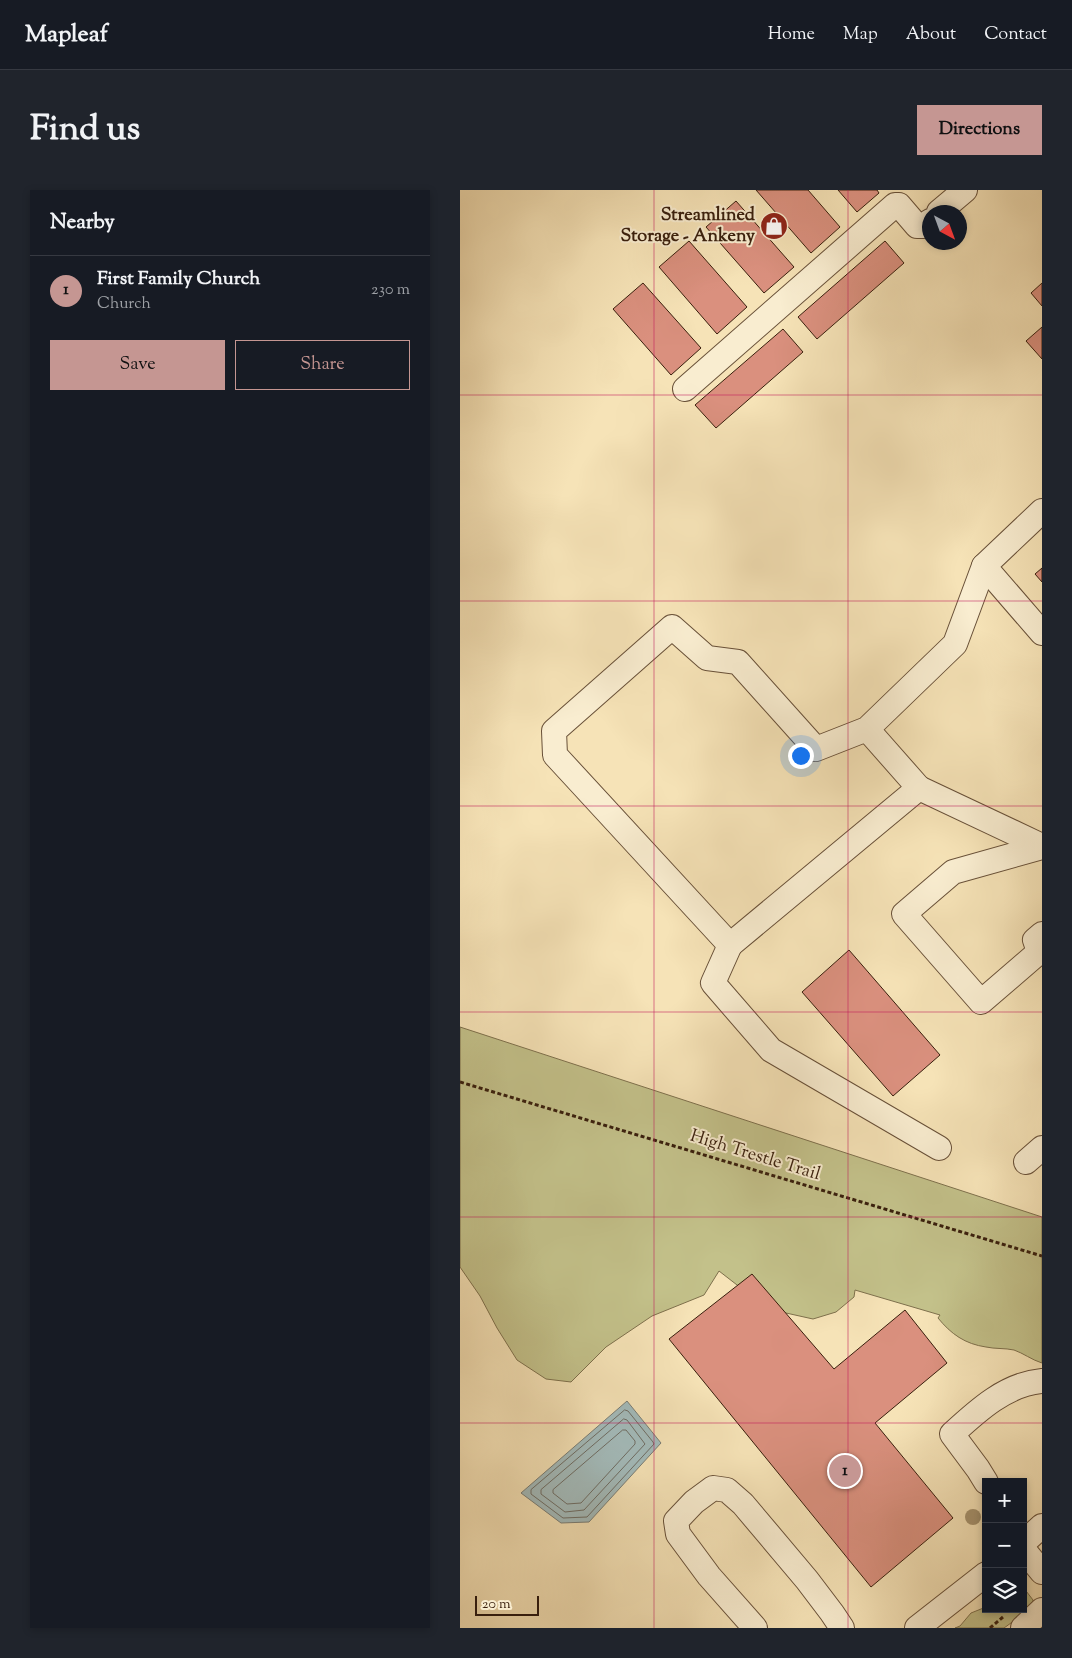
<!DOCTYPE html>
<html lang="en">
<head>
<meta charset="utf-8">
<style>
	body { margin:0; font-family:"Sorts Mill Goudy",serif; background:#20242c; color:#f1f3f6 }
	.controls { position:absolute; right:15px; bottom:15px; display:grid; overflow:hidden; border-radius:0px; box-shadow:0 2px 8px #0003 }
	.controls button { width:45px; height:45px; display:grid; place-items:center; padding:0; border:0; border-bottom:1px solid #363941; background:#171b24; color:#f1f3f6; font:25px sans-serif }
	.compass { position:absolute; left:462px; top:15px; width:45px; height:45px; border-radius:50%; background:#171b24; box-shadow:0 2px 8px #0003; rotate:139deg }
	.scale { position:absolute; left:15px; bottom:12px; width:64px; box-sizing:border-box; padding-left:5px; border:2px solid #391f0d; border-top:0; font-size:14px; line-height:18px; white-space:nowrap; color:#391f0d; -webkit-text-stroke:4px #f9edd0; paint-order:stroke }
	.you { position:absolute; left:340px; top:565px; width:18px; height:18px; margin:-12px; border:4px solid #fff; border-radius:50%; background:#1a73e8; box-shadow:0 0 0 8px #1a73e833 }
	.badge { display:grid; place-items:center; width:32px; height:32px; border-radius:50%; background:#c59692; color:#111; font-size:16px; font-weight:700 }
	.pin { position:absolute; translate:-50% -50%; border:2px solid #fff; box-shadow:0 1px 5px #0006 }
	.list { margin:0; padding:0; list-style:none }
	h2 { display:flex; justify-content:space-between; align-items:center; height:65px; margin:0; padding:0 20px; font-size:21px }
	h2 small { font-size:16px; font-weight:400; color:#9ea1a6 }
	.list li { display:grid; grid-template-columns:32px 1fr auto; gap:15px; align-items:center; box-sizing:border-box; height:70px; padding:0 20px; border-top:1px solid #363941 }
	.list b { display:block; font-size:19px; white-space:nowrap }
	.list p { margin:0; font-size:16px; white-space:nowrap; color:#9ea1a6 }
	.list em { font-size:16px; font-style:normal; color:#9ea1a6 }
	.actions { display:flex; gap:10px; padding:15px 20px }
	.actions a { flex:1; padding:11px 0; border:1px solid #c59692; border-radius:0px; text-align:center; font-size:18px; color:#c59692 }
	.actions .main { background:#c59692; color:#111 }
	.icon { flex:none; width:28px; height:28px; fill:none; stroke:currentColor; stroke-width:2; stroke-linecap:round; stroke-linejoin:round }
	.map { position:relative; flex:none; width:582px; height:1438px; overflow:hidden; border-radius:0px }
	header { display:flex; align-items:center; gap:30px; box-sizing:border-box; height:70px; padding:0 25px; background:#171b24; border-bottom:1px solid #363941 }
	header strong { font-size:24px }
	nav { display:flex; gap:28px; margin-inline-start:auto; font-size:18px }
	.intro { display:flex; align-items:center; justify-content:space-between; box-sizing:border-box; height:120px; padding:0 30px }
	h1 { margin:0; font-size:35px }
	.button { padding:12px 22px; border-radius:0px; background:#c59692; color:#111; font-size:18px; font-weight:700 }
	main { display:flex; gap:30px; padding:0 30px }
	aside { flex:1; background:#171b24; border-radius:0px; box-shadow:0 2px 8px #0003 }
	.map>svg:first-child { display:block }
	.green { fill:#c3c18a; stroke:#7e704c }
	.water { fill:#a3bbbb; stroke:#797d75 }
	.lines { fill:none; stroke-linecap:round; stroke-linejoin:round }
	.shore { stroke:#6e6d64; stroke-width:1 }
	.building { fill:#da907e; stroke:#391f0d }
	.minor-casing { stroke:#685038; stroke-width:26 }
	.path { stroke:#391f0d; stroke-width:3; stroke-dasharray:4 2.5; stroke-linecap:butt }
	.minor { stroke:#f9edd0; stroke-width:24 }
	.tree { fill:#a5926e }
	.grid { fill:none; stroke:#c2185b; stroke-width:1; stroke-opacity:0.55 }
	.labels { text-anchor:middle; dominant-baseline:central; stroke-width:4; stroke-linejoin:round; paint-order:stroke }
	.poi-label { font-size:18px; font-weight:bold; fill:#391f0d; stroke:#f9edd0; text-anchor:end }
	.street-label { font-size:18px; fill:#391f0d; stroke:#f9edd0 }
</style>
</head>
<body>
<header>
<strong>Mapleaf</strong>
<nav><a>Home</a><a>Map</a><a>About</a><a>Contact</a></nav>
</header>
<div class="intro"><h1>Find us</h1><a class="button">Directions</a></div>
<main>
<aside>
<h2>Nearby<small></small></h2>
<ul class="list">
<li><span class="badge">1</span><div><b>First Family Church</b><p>Church</p></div><em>230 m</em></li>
</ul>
<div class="actions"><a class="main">Save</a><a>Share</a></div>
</aside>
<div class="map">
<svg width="582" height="1438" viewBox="0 0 582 1438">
	<rect width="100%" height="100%" fill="#f6e3b7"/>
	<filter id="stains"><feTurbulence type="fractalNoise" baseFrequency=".004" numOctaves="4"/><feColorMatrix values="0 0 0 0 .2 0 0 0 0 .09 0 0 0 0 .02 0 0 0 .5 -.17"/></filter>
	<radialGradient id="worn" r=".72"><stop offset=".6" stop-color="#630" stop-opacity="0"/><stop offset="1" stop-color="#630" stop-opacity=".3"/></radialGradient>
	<!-- green -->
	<g class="green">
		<path d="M0 837 582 1027V1173C572 1170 563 1163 554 1160 545 1158 535 1159 526 1157 505 1154 491 1144 478 1128L480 1125 395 1100 394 1107 376 1122 353 1129 308 1119 259 1081 244 1105 192 1126 146 1157 111 1192 86 1189 57 1170 37 1138 20 1106 0 1077Z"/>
		<path d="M563 1397 573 1410V1417L544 1438H495L500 1436 511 1423 526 1417V1419H563Z"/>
	</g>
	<!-- water -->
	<path class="water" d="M167 1211 201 1253 129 1332 101 1333 61 1303Z"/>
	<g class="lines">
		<!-- shore -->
		<g class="shore">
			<path d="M165 1220 168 1221 193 1252 194 1254 127 1327 103 1328 71 1304V1300Z"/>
			<path d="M164 1229 167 1230 185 1254 124 1320 105 1322 81 1304V1300Z"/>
			<path d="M163 1240H166L175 1251V1254L121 1313 107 1314 93 1303V1300Z"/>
		</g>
	</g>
	<!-- building -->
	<g class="building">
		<path d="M296 0H348L380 37 351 63Z"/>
		<path d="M378 0H417L419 3 397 22Z"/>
		<path d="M276 11 334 77 304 103 246 37Z"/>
		<path d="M229 51 287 117 257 144 199 77Z"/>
		<path d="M425 51 444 73 357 149 338 127Z"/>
		<path d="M183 93 241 158 211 185 153 119Z"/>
		<path d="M582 93V116L571 103Z"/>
		<path d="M582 137V169L566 151Z"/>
		<path d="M323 139 343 162 256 238 235 215Z"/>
		<path d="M582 378V392L575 384Z"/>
		<path d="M389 760 480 865 433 906 342 802Z"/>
		<path d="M292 1084 374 1179 445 1120 487 1173 415 1233 493 1328 411 1397 209 1149Z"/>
	</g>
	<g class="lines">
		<!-- minor casing -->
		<g class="minor-casing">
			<g id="minor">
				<path d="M479 22 505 0"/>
				<path d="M225 199 435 15H439L457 36H464L470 31"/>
				<path d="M582 321 524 376 582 443"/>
				<path d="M407 539 459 598 270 755 95 565 94 541 212 437 247 468 278 472 356 559 407 539 495 454 524 376"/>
				<path d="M459 598 582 656"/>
				<path d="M582 657 493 682 444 724 521 812 579 762 575 750 582 744"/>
				<path d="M270 755 253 793 311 860 479 958"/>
				<path d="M566 972 582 958"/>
				<path d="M526 1292 518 1279 492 1244C517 1221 546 1194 582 1191"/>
				<path d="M563 1353 582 1336"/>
				<path d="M563 1359 582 1382"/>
				<path d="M295 1438 249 1386 218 1344 216 1331 234 1312 253 1298 267 1300 283 1314 347 1390 372 1423 382 1438"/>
				<path d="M457 1438 526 1384"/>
				<path d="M563 1438 582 1420"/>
			</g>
		</g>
		<!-- path -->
		<g class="path">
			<path d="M0 892 582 1066"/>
			<path d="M530 1438 543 1427"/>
		</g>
		<!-- minor -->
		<use href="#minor" class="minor"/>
	</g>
	<!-- trees -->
	<circle class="tree" cx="513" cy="1327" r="8"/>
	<!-- grid -->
	<path class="grid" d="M194 0V1438M388 0V1438M0 205H582M0 411H582M0 616H582M0 822H582M0 1027H582M0 1233H582"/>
	<!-- icons -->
	<defs>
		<g id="shop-disc" transform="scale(1.4375)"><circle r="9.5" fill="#8f2418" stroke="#f9edd0"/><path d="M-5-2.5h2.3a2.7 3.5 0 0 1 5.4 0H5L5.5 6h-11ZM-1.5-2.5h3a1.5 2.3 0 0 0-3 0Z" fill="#fff"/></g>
	</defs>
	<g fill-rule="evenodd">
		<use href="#shop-disc" x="314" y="36"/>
	</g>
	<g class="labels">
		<!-- poi labels -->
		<g class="poi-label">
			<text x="295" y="26">Streamlined<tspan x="295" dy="21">Storage - Ankeny</tspan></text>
		</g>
		<!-- street labels -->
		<g class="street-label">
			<text transform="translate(295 966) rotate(17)">High Trestle Trail</text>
		</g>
	</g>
	<rect width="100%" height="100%" filter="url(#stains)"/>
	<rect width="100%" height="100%" fill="url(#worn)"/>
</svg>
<div class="controls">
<button>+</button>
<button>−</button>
<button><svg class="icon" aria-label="layers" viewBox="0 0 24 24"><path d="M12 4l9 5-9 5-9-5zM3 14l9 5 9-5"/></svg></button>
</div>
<svg class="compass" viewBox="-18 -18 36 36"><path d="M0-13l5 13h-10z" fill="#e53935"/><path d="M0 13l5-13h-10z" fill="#9ea1a6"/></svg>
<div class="scale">20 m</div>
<div class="you"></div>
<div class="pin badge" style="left:385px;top:1281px">1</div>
</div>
</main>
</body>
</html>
